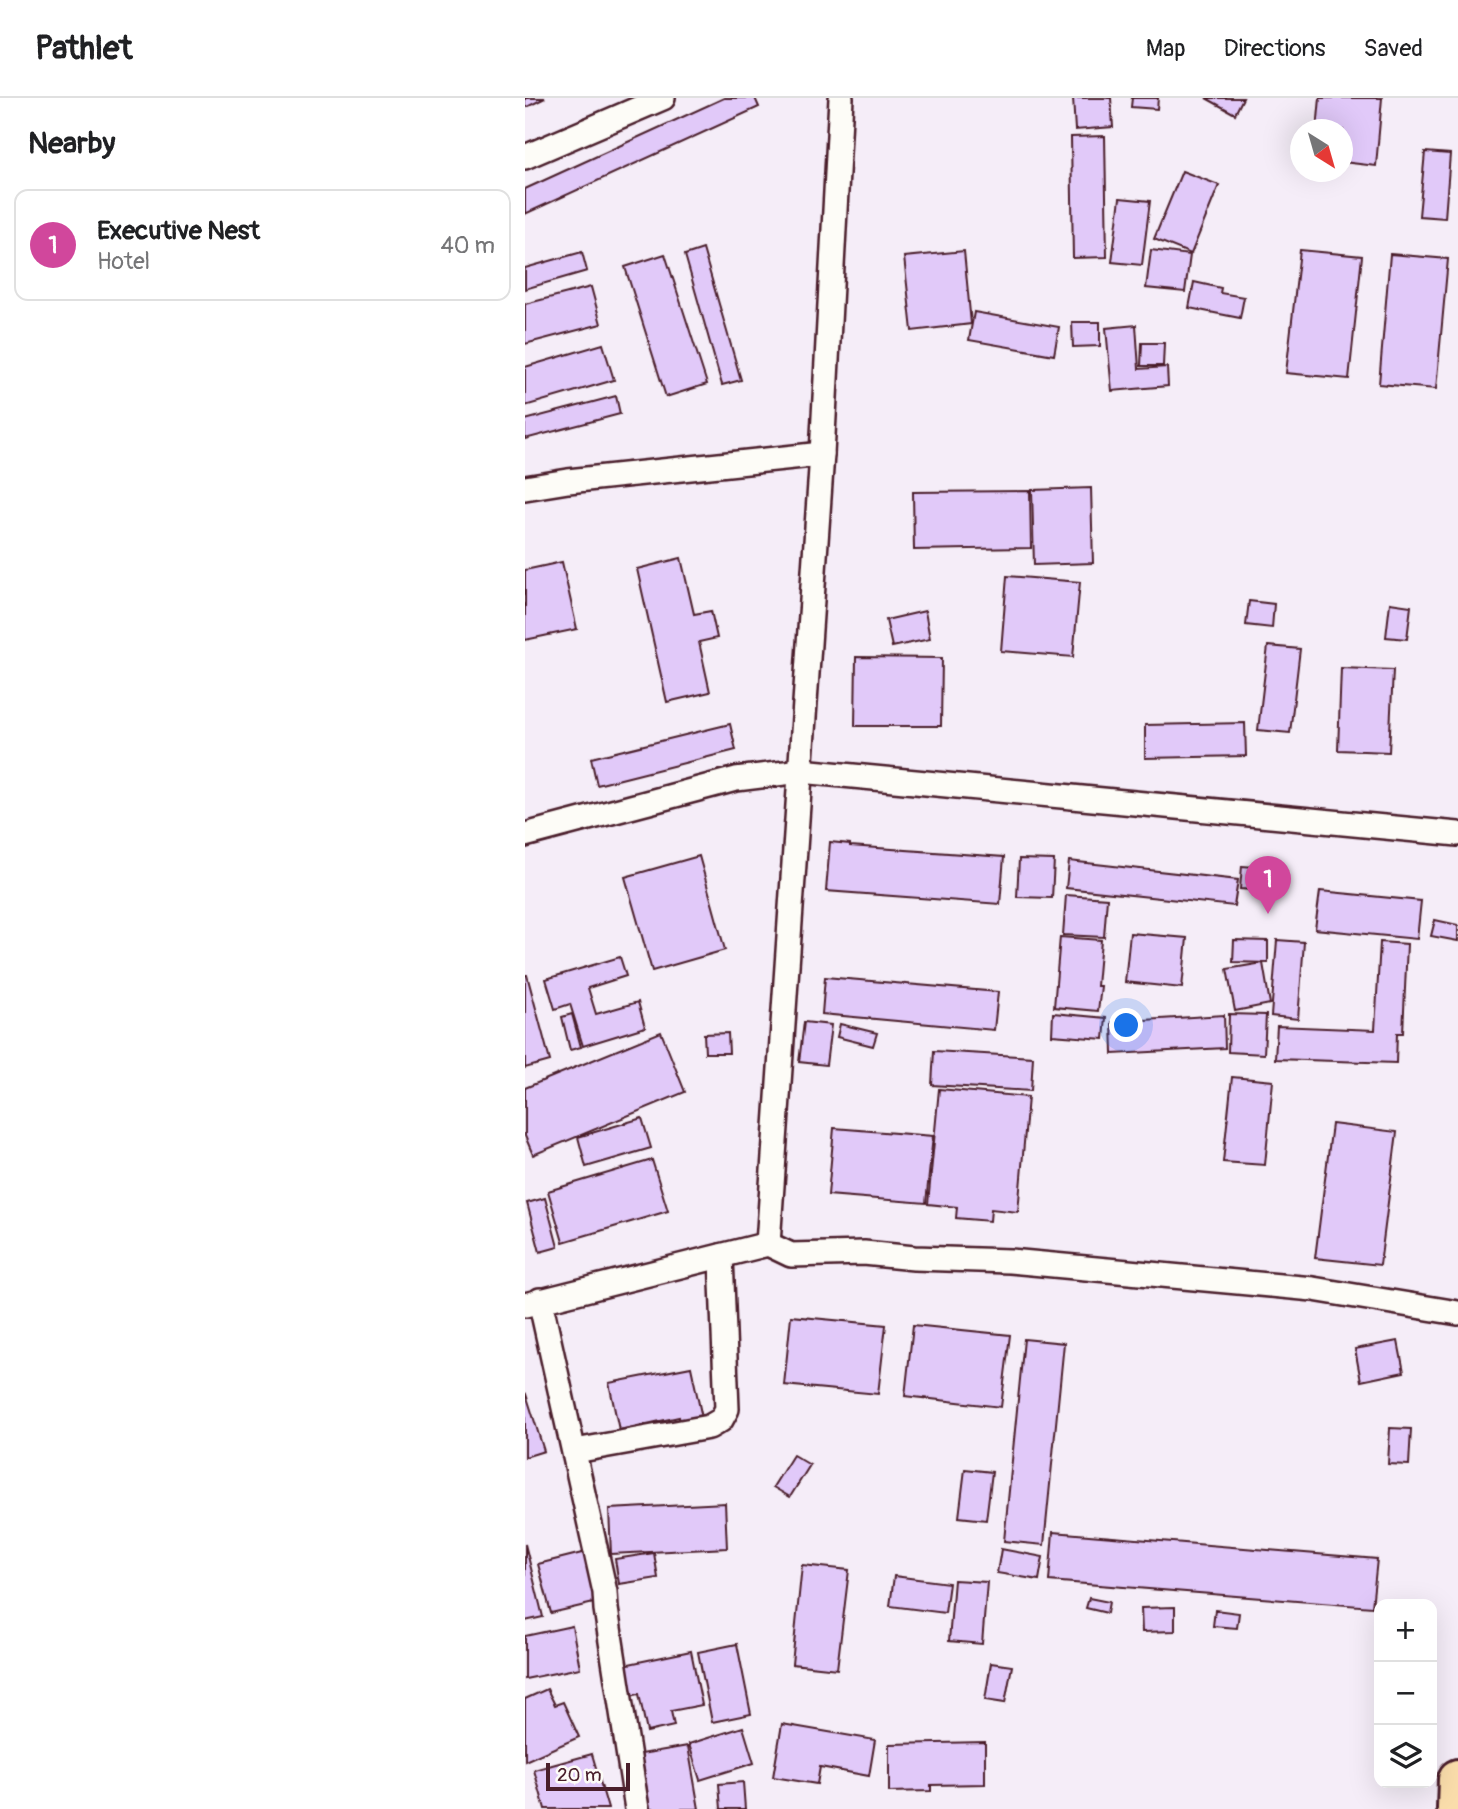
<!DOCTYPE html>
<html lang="en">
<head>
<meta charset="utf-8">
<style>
	body { margin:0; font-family:Pangolin,sans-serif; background:#f2f2f2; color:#202124 }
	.controls { position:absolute; right:21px; bottom:21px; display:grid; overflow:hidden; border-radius:14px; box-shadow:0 7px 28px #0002 }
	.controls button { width:63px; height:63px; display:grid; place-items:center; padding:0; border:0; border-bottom:2px solid #e0e0e0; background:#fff; color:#202124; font:35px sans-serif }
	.compass { position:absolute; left:765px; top:21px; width:63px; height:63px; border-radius:50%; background:#fff; box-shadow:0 7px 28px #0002; rotate:143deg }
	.scale { position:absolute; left:21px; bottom:18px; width:84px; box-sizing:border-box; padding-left:7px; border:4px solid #4a1f2b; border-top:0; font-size:19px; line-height:24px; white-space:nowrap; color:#4a1f2b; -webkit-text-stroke:5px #fdfcf7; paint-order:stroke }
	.you { position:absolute; left:602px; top:928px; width:24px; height:24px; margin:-18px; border:5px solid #fff; border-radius:50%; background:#1a73e8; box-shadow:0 0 0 10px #1a73e833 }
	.badge { display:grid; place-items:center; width:46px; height:46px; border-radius:50%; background:#111827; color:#fff; font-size:23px; font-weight:700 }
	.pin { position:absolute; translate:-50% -58px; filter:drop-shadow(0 2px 4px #0008) }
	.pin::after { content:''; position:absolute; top:37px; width:24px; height:21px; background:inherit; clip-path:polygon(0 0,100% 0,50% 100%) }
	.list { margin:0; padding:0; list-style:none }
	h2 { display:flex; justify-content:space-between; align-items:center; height:91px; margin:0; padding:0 28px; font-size:30px }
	h2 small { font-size:23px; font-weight:400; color:#757577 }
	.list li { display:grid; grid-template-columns:46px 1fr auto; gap:21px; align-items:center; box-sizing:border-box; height:112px; margin:0 14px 14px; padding:0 14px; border:2px solid #e0e0e0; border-radius:14px }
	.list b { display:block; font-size:26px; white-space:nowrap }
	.list p { margin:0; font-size:23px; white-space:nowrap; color:#757577 }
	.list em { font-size:23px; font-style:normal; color:#757577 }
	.icon { flex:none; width:38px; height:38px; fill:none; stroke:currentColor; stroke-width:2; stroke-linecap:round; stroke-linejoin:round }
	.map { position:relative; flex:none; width:933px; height:1711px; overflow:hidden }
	header { display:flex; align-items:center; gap:42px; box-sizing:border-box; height:98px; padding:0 35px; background:#fff; border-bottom:2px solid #e0e0e0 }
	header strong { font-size:33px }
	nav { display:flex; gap:38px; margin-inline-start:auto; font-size:24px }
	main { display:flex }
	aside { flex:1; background:#fff }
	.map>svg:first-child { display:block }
	.building { fill:#e1c9f9; stroke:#4a1f2b; stroke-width:2 }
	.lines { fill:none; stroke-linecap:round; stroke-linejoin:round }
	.minor-casing { stroke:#4a1f2b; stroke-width:28 }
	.trunk-casing { stroke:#4a1f2b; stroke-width:44 }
	.minor { stroke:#fdfcf7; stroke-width:23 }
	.trunk { stroke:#faddab; stroke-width:38 }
</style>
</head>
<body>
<header>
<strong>Pathlet</strong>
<nav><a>Map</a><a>Directions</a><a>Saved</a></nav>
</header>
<main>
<aside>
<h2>Nearby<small></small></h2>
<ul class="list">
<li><span class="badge" style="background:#d1479c">1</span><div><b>Executive Nest</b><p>Hotel</p></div><em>40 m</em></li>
</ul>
</aside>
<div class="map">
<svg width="933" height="1711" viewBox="0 0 933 1711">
	<rect width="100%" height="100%" fill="#f5edf8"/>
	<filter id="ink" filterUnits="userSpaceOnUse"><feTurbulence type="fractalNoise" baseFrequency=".0143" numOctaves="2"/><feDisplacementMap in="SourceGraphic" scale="14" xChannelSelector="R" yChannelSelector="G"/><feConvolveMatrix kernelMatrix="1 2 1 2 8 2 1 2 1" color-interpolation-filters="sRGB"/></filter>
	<g filter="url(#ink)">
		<!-- building -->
		<g class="building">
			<path d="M0 0H20L0 10Z"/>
			<path d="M199 0H230L234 9 0 116V91Z"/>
			<path d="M548 0H586L588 29 550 32Z"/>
			<path d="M607 0H633L632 11 606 9Z"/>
			<path d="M681 0H718L710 16Z"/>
			<path d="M795 0H857L851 68 818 64V32H792Z"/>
			<path d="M580 38 582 159 548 160 546 39Z"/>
			<path d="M900 54 925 56 920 120 894 118Z"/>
			<path d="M657 73 694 87 666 156 629 141Z"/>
			<path d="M595 100 625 103 617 167 587 164Z"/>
			<path d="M178 151 216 282 197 287 160 157Z"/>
			<path d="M626 152 665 157 660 194 621 190Z"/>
			<path d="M775 152 837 158 824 281 761 275Z"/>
			<path d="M439 153 446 226 387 233 379 159Z"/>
			<path d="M57 154 62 173 0 191V170Z"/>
			<path d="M140 156 182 286 141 299 100 169Z"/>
			<path d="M865 156 923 161 911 291 854 286Z"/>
			<path d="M669 184 696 190 695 195 719 199 715 220 664 210Z"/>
			<path d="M66 189 76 226 0 246V206Z"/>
			<path d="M449 214 534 229 529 257 444 242Z"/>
			<path d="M547 224H575V248L548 249Z"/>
			<path d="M611 227 614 271 642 269 643 288 587 293 581 230Z"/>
			<path d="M617 245H639L638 268H616Z"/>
			<path d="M78 246 89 282 0 308V269Z"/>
			<path d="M91 298 95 316 0 341V322Z"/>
			<path d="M566 390 568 465 509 467 507 392Z"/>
			<path d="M505 393 506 450 389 452 388 394Z"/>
			<path d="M156 460 169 516 186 513 192 540 174 544 185 594 142 604 112 471Z"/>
			<path d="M37 464 52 531 0 542V472Z"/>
			<path d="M482 478 555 484 548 559 476 553Z"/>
			<path d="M724 503 749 506 747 530 721 527Z"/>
			<path d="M865 505 886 508 882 541 861 539Z"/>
			<path d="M400 513 405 541 367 549 361 522Z"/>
			<path d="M743 548 775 551 765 635 733 632Z"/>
			<path d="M331 559 417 560 416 628H330Z"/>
			<path d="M816 570 868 572 864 654 813 652Z"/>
			<path d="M720 625 721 658 620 660V627Z"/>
			<path d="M205 626 211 652 72 687 66 660Z"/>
			<path d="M305 744 325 746V748L479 759 475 806 301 793Z"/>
			<path d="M174 758 200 852 127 873 100 779Z"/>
			<path d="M494 761 529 762 527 800 492 799Z"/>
			<path d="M544 763 713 782 709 808 541 790Z"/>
			<path d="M717 768 756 771 754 794 715 791Z"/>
			<path d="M795 793 896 803 892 841 790 831Z"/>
			<path d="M541 797 582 800 579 839 538 837Z"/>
			<path d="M910 822 933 827V843L906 838Z"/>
			<path d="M605 835 662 840 657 890 600 884Z"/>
			<path d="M535 839 576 842 572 888H576L573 913 529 909Z"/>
			<path d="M709 842 743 843V865L708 864Z"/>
			<path d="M752 842 779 844 773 921 746 918Z"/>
			<path d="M855 844 882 846 878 935H872L871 965 750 961 752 928 850 932Z"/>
			<path d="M95 859 101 878 63 890 71 916 113 904 120 929 58 948 45 906 30 911 21 881Z"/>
			<path d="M738 865 745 906 710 913 702 871Z"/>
			<path d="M0 877H2L25 963 0 970Z"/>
			<path d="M300 879 473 894 469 932 297 916Z"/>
			<path d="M528 915 581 920 579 941 527 937Z"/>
			<path d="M47 916 56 949 45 952 37 919Z"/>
			<path d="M704 916 741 917 739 956 703 954Z"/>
			<path d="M699 917 700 950 588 956 587 924Z"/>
			<path d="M279 924 306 927 301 967 274 964Z"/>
			<path d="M315 926 352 935 348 948 312 939Z"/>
			<path d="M136 934 160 994 8 1057 0 1038V990Z"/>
			<path d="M203 935 204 955H180L179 936Z"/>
			<path d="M409 953 508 959 506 993 407 987Z"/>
			<path d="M707 979 748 983 740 1067 698 1064Z"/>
			<path d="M414 991 503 999 493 1114 466 1111 465 1123 431 1120 432 1109 403 1106Z"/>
			<path d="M117 1020 126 1050 61 1069 53 1039Z"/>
			<path d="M807 1026 872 1034 855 1167 790 1160Z"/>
			<path d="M309 1030 408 1038 401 1105 303 1097Z"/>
			<path d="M127 1062 143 1113 38 1144 23 1093Z"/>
			<path d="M20 1100 33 1149 15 1154 2 1105Z"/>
			<path d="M266 1218 361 1227 353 1296 259 1287Z"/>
			<path d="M388 1227 485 1237 476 1309 380 1298Z"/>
			<path d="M499 1241 539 1245 519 1447 479 1443Z"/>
			<path d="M873 1243 879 1274 836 1283 830 1251Z"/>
			<path d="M166 1269 177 1320 155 1324 154 1319 94 1332 84 1285Z"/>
			<path d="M1 1296 19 1353 0 1359V1297Z"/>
			<path d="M865 1330 886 1331 884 1367 863 1366Z"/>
			<path d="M268 1357 285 1367 265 1399 248 1389Z"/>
			<path d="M440 1371 467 1374 461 1422 434 1419Z"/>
			<path d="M200 1405 202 1450 86 1456 84 1411Z"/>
			<path d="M528 1434 852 1461 847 1509 524 1483Z"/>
			<path d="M0 1446 18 1519 0 1523Z"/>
			<path d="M476 1451 518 1459 514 1482 472 1475Z"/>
			<path d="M61 1454 73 1504 26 1515 13 1466Z"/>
			<path d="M129 1455 133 1480 94 1486 90 1461Z"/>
			<path d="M277 1467 324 1472 312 1571 267 1566Z"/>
			<path d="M369 1478 424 1485 420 1515 365 1508Z"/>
			<path d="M429 1482 462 1484 457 1546 424 1543Z"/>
			<path d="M564 1500 584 1504 582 1515 561 1510Z"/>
			<path d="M650 1509V1533L617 1534 616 1510Z"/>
			<path d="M690 1512 714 1515 712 1530 688 1528Z"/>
			<path d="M47 1528 55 1570 0 1581V1538Z"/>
			<path d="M212 1546 226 1616 187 1624 173 1554Z"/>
			<path d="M166 1553 177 1607 146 1613 149 1628 122 1634 114 1596 105 1598 99 1567Z"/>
			<path d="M466 1565 487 1568 480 1605 460 1602Z"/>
			<path d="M22 1591 30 1607 38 1604 54 1639 0 1663V1601Z"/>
			<path d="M257 1626 350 1642 344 1678 295 1669 292 1686 248 1679Z"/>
			<path d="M218 1629 229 1665 175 1682 164 1646Z"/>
			<path d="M460 1644V1686L406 1687V1693L364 1694V1646Z"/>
			<path d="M163 1648 174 1711H125L116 1656Z"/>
			<path d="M67 1656 83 1711H20L9 1672Z"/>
			<path d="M218 1684 220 1711H196L194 1686Z"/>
		</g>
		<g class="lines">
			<!-- minor casing -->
			<g class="minor-casing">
				<g id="minor">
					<path d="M0 59 138 0"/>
					<path d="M0 390 43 383 297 356"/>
					<path d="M0 737 211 681 276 673 933 736"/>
					<path d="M243 1146 297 356 316 0"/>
					<path d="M15 1202 80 1494 81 1511 112 1711"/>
					<path d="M0 1207 243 1146 266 1157 339 1155 389 1160 485 1163 788 1191 933 1215"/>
					<path d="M50 1353 184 1329 196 1322 202 1311 196 1158"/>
				</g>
			</g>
			<!-- trunk casing -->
			<g class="trunk-casing">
				<path id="trunk" d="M932 1711 933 1681"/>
			</g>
			<!-- minor -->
			<use href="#minor" class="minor"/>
			<!-- trunk -->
			<use href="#trunk" class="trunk"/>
		</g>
	</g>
</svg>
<div class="controls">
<button>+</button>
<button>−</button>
<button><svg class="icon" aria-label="layers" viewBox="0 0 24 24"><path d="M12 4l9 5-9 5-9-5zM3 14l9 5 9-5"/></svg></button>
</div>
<svg class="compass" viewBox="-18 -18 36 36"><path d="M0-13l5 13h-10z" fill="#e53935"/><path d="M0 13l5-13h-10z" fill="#757577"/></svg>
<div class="scale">20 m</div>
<div class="you"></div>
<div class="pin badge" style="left:743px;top:816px;background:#d1479c">1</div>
</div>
</main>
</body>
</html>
